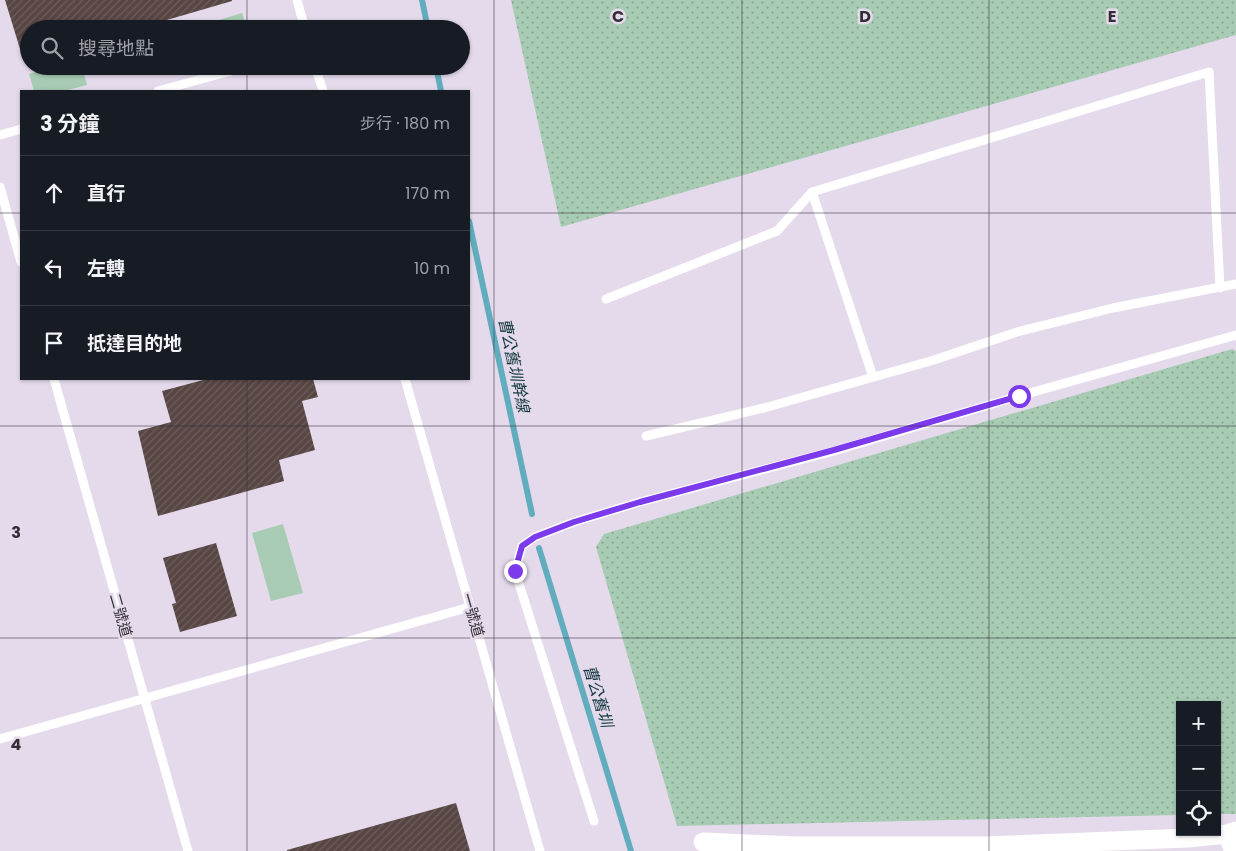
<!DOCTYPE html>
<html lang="zh-TW">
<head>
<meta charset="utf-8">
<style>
	body { margin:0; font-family:Poppins,"Noto Sans TC",sans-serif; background:#20242c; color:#f1f3f6 }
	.controls { position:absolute; right:15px; bottom:15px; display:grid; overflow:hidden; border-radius:0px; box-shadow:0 1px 4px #0004 }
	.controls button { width:45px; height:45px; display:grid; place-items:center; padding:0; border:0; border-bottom:1px solid #363941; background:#171b24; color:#f1f3f6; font:25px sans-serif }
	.stop { position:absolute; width:15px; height:15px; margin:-11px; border:4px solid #7c3aed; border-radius:50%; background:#fff }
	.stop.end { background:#7c3aed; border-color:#fff; box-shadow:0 1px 5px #0008 }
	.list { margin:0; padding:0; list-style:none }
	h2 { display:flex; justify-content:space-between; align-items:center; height:65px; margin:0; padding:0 20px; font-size:21px }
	h2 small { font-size:16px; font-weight:400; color:#9ea1a6 }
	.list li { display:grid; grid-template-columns:32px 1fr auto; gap:15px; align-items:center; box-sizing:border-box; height:75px; padding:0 20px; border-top:1px solid #363941 }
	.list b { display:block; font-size:19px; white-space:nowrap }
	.list em { font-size:16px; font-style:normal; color:#9ea1a6 }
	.icon { flex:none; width:28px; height:28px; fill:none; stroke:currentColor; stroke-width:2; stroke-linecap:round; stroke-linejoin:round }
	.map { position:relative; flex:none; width:1236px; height:851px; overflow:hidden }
	.search { position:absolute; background:#171b24; box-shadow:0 1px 4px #0004; left:20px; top:20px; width:450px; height:55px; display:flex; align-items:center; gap:12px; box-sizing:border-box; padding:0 18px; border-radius:28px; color:#9ea1a6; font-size:19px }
	.panel { position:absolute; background:#171b24; box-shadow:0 1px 4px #0004; left:20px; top:90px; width:450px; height:290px; border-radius:0px }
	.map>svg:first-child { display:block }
	.grass { fill:url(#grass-dots) }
	.park { fill:#a7ccb3 }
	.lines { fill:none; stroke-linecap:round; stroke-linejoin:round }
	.stream { stroke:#61adbe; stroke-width:6 }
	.building { fill:url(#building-hatch) }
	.lane { stroke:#fff; stroke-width:9 }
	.street { stroke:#fff; stroke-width:19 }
	.route { stroke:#7c3aed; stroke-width:6 }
	.grid { fill:none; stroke:#312d33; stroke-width:1; stroke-opacity:0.55 }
	.labels { text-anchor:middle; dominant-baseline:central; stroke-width:5; stroke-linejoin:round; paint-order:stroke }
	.street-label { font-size:15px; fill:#312d33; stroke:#e4daeb }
	.water-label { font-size:16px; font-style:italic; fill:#12373f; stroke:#e4daeb }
	.grid-label { font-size:16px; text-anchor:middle; font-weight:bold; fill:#312d33; stroke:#e4daeb; stroke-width:5; stroke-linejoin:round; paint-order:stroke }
</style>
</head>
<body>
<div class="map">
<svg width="1236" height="851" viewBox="0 0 1236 851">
	<defs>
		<pattern id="grass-dots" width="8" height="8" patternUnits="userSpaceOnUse" patternTransform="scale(1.25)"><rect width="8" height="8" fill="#a7ccb3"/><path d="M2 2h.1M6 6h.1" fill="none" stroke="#89a692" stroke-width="1.8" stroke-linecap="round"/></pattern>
		<pattern id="building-hatch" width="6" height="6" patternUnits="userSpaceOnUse" patternTransform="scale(1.25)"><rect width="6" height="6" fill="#584644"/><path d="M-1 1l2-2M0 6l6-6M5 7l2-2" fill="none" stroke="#6d5e5d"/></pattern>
	</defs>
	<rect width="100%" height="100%" fill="#e4daeb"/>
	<!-- grass -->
	<g class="grass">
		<path d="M511 0H1236V35L561 227Z"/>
		<path d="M1232 349 1236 351V814H1217V705H1180V815L677 826 596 547 604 534Z"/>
	</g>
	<!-- park -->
	<g class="park">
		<path d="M242 13 247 29H192V28Z"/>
		<path d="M56 66H82L87 85 64 91H34L29 74Z"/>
		<path d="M283 524 303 593 271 601 252 533Z"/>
	</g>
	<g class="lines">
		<!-- stream -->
		<g class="stream">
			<path d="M422 0 428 29"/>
			<path d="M436 66 441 91"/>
			<path d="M469 221 532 514"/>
			<path d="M539 548 631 851"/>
		</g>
	</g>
	<!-- building -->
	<g class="building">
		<path d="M5 0H232V1L136 29H29V60L24 62Z"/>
		<path d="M207 379H313L318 397 302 401 315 450 279 460 284 481 158 516 138 431 171 422 162 391Z"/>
		<path d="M216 543 237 616 180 632 172 604 176 603 163 558Z"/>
		<path d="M456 803 470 851H287V850Z"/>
	</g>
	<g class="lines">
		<!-- lane -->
		<g class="lane">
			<path d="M297 0 305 29"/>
			<path d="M315 66 323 91"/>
			<path d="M158 91 249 66"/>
			<path d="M0 135 21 129"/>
			<path d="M0 187 21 262"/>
			<path d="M812 192 873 377"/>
			<path d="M606 299 777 231 812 192 1209 72 1220 288"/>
			<path d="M54 379 188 851"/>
			<path d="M405 379 540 851"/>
			<path d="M646 436 764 408 934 360 1017 332 1113 308 1236 284"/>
			<path d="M0 739 470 607"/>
			<path d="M594 821 515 571 522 546 535 537 574 522 640 502 834 451 1019 396 1236 335"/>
		</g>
		<!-- street -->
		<g class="street">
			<path d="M1227 834 1234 851"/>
			<path d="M703 842 795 846H984L1188 838 1227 834 1236 831"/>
		</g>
	</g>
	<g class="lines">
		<!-- route -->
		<path class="route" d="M515 571 522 546 535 537 574 522 640 502 834 450 1019 396"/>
	</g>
	<!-- grid -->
	<path class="grid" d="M247 0V29M494 0V851M742 0V851M989 0V851M247 66V91M0 213H21M469 213H1236M247 379V851M0 426H1236M0 638H1236"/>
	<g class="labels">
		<!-- street labels -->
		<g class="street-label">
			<text transform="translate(121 615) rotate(74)">二號道</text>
			<text transform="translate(473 615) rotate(74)">一號道</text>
		</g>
		<!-- water labels -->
		<g class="water-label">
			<text transform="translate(514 365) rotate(78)">曹公舊圳幹線</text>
			<text transform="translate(598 696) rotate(73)">曹公舊圳</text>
		</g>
	</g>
	<g class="grid-label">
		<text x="618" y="22">C</text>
		<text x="865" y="22">D</text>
		<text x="1112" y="22">E</text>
		<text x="16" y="538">3</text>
		<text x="16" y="750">4</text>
	</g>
</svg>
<div class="controls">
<button>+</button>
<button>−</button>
<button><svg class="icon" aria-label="locate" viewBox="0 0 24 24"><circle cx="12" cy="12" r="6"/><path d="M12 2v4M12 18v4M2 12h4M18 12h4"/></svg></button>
</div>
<div class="stop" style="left:1019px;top:396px"></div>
<div class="stop end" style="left:515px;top:571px"></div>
<div class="search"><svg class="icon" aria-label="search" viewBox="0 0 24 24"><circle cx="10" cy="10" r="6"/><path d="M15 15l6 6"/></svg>搜尋地點</div>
<section class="panel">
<h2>3 分鐘<small>步行 · 180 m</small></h2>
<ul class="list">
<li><svg class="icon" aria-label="ahead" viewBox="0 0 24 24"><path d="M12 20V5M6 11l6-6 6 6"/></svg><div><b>直行</b></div><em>170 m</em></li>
<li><svg class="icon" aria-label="left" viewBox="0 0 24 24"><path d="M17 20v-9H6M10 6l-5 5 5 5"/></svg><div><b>左轉</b></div><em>10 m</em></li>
<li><svg class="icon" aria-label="arrive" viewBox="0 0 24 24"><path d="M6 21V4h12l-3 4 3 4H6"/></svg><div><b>抵達目的地</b></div></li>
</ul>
</section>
</div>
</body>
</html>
